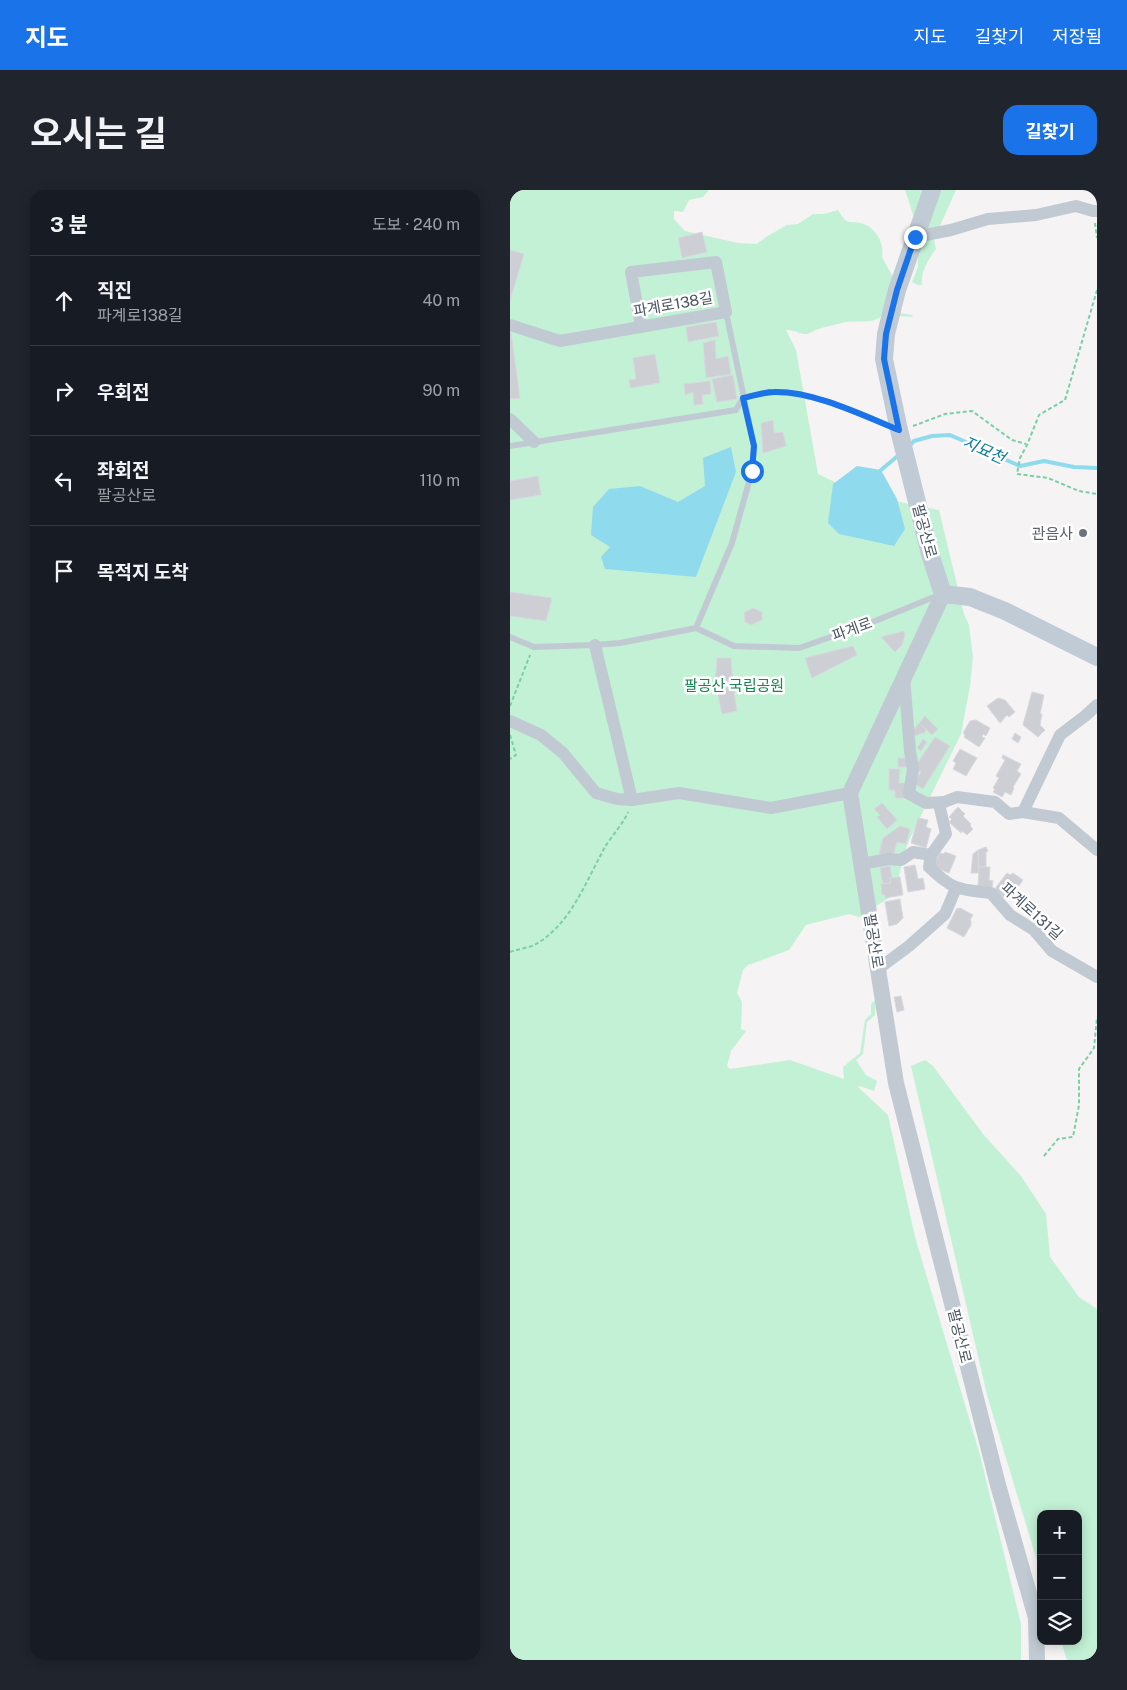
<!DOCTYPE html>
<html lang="ko">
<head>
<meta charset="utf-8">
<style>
	body { margin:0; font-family:"Public Sans","Noto Sans KR",sans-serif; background:#20242c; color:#f1f3f6 }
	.controls { position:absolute; right:15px; bottom:15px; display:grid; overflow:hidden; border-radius:10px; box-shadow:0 2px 12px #0003 }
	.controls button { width:45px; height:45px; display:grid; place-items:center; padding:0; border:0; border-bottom:1px solid #363941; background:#171b24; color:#f1f3f6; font:25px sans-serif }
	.stop { position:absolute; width:15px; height:15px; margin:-11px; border:4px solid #1a73e8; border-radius:50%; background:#fff }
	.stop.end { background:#1a73e8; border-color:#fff; box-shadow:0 1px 5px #0008 }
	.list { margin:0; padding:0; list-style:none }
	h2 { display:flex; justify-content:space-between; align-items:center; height:65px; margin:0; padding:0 20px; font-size:21px }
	h2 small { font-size:16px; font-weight:400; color:#9ea1a6 }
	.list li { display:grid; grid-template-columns:32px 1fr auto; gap:15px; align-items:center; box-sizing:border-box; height:90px; padding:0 20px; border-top:1px solid #363941 }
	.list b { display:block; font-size:19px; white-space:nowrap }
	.list p { margin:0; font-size:16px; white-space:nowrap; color:#9ea1a6 }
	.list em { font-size:16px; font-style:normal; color:#9ea1a6 }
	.icon { flex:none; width:28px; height:28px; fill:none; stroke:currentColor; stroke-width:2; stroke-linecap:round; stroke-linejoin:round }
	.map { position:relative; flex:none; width:587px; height:1470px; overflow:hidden; border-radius:15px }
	header { display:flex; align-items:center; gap:30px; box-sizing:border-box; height:70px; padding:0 25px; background:#1a73e8; color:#fff }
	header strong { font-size:24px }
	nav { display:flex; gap:28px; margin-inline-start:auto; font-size:18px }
	.intro { display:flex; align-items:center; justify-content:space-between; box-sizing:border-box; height:120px; padding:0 30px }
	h1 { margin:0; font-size:35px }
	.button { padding:12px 22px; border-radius:15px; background:#1a73e8; color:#fff; font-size:18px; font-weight:700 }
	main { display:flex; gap:30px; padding:0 30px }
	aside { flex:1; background:#171b24; border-radius:15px; box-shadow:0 2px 12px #0003 }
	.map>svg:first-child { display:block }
	.green { fill:#c3f1d5 }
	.water { fill:#90daee }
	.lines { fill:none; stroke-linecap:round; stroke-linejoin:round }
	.stream { stroke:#90daee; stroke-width:4 }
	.building { fill:#cdcfd5; stroke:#d7d9de }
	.path { stroke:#7ad0a6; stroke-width:2; stroke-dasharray:4 2.5; stroke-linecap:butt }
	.service { stroke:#c1cad2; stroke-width:6 }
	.minor { stroke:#c1cad2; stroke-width:12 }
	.tertiary { stroke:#c1cad2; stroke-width:16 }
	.secondary { stroke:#c1cbd6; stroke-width:18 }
	.route { stroke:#1a73e8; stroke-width:6 }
	.worship-dot { fill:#6b7280; stroke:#fff; stroke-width:2 }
	.labels { text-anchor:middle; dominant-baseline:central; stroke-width:5; stroke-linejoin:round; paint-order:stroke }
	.street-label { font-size:15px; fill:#4a5661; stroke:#fff }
	.worship-label { font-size:15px; fill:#5b616d; stroke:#fff; text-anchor:end }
	.park-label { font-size:15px; fill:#17864f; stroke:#fff }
	.water-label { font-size:16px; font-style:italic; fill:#0c7c9b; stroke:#fff }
</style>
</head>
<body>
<header>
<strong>지도</strong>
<nav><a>지도</a><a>길찾기</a><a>저장됨</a></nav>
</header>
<div class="intro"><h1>오시는 길</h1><a class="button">길찾기</a></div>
<main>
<aside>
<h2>3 분<small>도보 · 240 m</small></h2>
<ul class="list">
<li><svg class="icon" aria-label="ahead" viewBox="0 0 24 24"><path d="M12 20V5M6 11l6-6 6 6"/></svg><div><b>직진</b><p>파계로138길</p></div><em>40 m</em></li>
<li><svg class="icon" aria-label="right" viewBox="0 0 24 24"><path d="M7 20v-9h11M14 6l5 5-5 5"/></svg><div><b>우회전</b></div><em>90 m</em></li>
<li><svg class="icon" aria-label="left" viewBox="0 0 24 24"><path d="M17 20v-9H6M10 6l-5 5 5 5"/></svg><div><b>좌회전</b><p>팔공산로</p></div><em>110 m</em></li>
<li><svg class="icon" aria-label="arrive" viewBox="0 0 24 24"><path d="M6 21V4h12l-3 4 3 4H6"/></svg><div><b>목적지 도착</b></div></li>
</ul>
</aside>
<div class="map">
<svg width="587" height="1470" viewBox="0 0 587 1470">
	<rect width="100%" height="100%" fill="#f5f3f3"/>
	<!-- green -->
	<g class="green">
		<path d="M0 0H199L193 7 179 10 173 22 164 21V29L175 41 228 53 247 54 256 47 277 35 288 34 303 24H314L328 20C330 23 332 27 335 30 341 34 344 31 350 33 365 36 375 53 372 67L384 89 388 123 403 125 402 127 373 125C362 135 349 130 336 132 327 134 314 137 305 140 304 141 300 143 298 144 290 145 284 139 276 140L286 160 308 284C347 304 387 312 429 320L454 424 459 435 463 467 460 496 451 544 400 648 394 664 385 704C372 713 363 716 353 728L339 724 296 735 279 760 238 775 233 780 227 803 232 812 231 839 236 841 221 861 217 876 220 879 280 870 334 889 333 877 350 863 355 830 361 824V814L365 810 366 813 365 825 357 832 353 864 346 870 356 885 367 891 364 901 350 896 348 897 378 925 405 1047 470 1265 511 1434V1470H0Z"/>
		<path d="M395 0H446L424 49 426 59C419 68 410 83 412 95H408L402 92 408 77V40Z"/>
		<path d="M415 870 423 876 473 944 511 986 536 1024 540 1067 569 1107 587 1119V1470H557L551 1451H568V1324H531V1384L477 1205 401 876Z"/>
	</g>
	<!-- water -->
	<g class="water">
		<path d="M221 257 226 282 186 387 95 379 91 367 100 357 81 345 83 317 99 299 130 296 168 312 195 296 193 268Z"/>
		<path d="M347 276 371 280 387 309 395 339 384 356 329 344 318 333 323 294Z"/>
	</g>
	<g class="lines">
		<!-- stream -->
		<g class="stream">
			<path d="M399 256 404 251 422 246 440 245 510 276 534 271 564 277 587 278"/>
			<path d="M371 280 390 264"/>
		</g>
	</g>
	<!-- building -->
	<g class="building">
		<path d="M192 42 197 62 172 68 168 48Z"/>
		<path d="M0 60 14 64 0 111Z"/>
		<path d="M206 132 209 146 178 152 176 137Z"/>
		<path d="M0 142H1L10 208 0 209Z"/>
		<path d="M205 150 206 169 218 166 221 184 196 188 193 153Z"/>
		<path d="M145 164 150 193 120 198 119 190 126 189 123 168Z"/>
		<path d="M223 185 227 209 207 212 202 189Z"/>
		<path d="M200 191 201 204 192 205 193 214 184 215 183 202 175 205 174 194Z"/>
		<path d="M263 230 264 243 273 242 276 256 253 263 251 233Z"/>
		<path d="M28 286 31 305 0 310V291Z"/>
		<path d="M0 402 42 408 36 431 0 426Z"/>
		<path d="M243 418 252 422V430L241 435 235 432 234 423Z"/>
		<path d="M394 441 395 445 392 455 385 462 371 447Z"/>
		<path d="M343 456 347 465 302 488 295 468Z"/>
		<path d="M207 468H221L223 496H205Z"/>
		<path d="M223 496 227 521 212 524 207 500Z"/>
		<path d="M522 502 534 505 530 524H532L530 535 535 540 528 547 513 535Z"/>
		<path d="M488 508 495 510 505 522 499 527 497 525 490 533 477 516Z"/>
		<path d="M415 526 428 539 422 545 409 533Z"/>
		<path d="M466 530 480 538 476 546 473 544 472 547 475 548 469 557 454 547 455 545 453 543 460 531Z"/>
		<path d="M409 533 416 540 413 544 411 543 406 546 401 542Z"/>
		<path d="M505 543 511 547 508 553 502 549Z"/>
		<path d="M425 547 440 556 413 599 404 593 411 582 404 578Z"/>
		<path d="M413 549 417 552 411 561 407 558Z"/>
		<path d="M450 559 467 568 456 586 443 579 446 573 443 571Z"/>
		<path d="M493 565 511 574 507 581 511 584 503 597 504 598 501 605 495 602 492 607 483 602 485 599 483 598 489 588 486 586 495 570 492 568Z"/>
		<path d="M388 568H398L399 577H388Z"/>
		<path d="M379 579H390L389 593H397L395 608H385V600H379Z"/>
		<path d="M372 613 387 630 377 639 367 627 370 625 364 619Z"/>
		<path d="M448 617 455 624 453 626 461 634 460 636 463 639 457 645 452 641 451 643 439 632 442 629 439 627Z"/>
		<path d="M408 628 418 630 416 637 421 639 416 658 401 653Z"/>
		<path d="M390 636 400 639 396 654 387 652 384 663H382L381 667 369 664 373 648Z"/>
		<path d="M476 657 478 661 476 662V677H469L468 660Z"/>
		<path d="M468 660 469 683H461L463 664Z"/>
		<path d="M435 662 446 666 439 683 422 676 430 663 434 664Z"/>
		<path d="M405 675 408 689 413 688 415 699 398 702 394 677Z"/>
		<path d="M380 676 382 688H380L381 693 373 694 370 678Z"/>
		<path d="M469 677H480L479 690 483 691 482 698 468 696Z"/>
		<path d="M497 683 500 685 503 683 513 690 500 708 498 706 496 709 484 700Z"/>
		<path d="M390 687 393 705 375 708V705H372L371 694 381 693 380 688Z"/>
		<path d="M390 709 393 728 387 734 379 736 375 712Z"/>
		<path d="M447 718 449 719 450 718 463 725 460 730 461 731V735L454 747 437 738Z"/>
		<path d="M391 806 394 820 387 822 384 807Z"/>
	</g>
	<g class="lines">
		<!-- path -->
		<g class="path">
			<path d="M585 33 587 48"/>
			<path d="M587 100 555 210 529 225 517 255 510 268 507 284 538 288 569 301 587 304"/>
			<path d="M403 236 435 224 462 221 502 250 516 254"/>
			<path d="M0 516 20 465"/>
			<path d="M0 545 6 565 0 569"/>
			<path d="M0 762C8 759 19 758 26 754 61 734 76 691 95 657 101 647 115 631 118 622"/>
			<path d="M534 966 548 949 563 947 569 915V879L584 858 587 827"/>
		</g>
		<!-- service -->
		<g class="service">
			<path d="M0 256 226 220 233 208C243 206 254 202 264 202 305 202 349 224 387 239"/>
			<path d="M186 438 222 353 242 281 244 256 216 122"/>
			<path d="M0 447 24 457 85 455 110 453 186 438 224 456 289 458 355 435 429 405"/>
		</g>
		<!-- minor -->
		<g class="minor">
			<path d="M405 47 441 40 478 29 526 25 566 16 583 21H587"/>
			<path d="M0 135 50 151 216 122 206 72 121 82 131 136"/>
			<path d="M0 229 24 252"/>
			<path d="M85 455 122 610"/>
			<path d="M394 486 400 561 403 579 399 604 416 613 434 612"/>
			<path d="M0 531 31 545 53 563 86 603 107 609 122 610 169 603 261 618 340 603"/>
			<path d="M513 622 550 545 575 526 587 515"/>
			<path d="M421 665 419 677C444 701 448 699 481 703L500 725 524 740 542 761 587 787"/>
			<path d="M351 674 379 669 391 670 403 662 421 665 436 644 429 614 447 607 485 612 499 624 513 622 549 628 587 660"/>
			<path d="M368 779 399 756 435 724 446 698"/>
		</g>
		<!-- tertiary -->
		<path class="tertiary" d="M433 404 340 603 386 893 488 1295 526 1428 527 1470"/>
		<!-- secondary -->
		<path class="secondary" d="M422 0 387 100 376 144 374 169 389 240 420 364 433 404 460 407 495 421 587 467"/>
	</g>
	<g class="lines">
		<!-- route -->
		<path class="route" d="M242 281 244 256 233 208C243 206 254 202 264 202 304 201 352 225 389 240L374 169 376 144 387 100 405 47"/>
	</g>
	<!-- markers -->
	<circle class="worship-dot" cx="573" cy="343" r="5"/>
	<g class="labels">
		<!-- street labels -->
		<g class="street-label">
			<text transform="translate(163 114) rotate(-10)">파계로138길</text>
			<text transform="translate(415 341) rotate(75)">팔공산로</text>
			<text transform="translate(342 439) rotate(-20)">파계로</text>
			<text transform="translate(522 721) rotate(42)">파계로131길</text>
			<text transform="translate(364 751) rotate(81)">팔공산로</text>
			<text transform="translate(450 1146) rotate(76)">팔공산로</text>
		</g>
		<!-- worship labels -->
		<g class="worship-label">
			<text x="563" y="343">관음사</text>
		</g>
		<!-- park labels -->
		<g class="park-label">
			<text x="224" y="495">팔공산 국립공원</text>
		</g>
		<!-- water labels -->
		<g class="water-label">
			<text transform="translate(474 260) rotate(24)">지묘천</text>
		</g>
	</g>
</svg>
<div class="controls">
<button>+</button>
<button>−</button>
<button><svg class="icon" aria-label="layers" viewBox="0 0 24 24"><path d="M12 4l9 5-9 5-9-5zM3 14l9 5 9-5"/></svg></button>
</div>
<div class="stop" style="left:242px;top:281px"></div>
<div class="stop end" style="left:405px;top:47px"></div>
</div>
</main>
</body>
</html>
